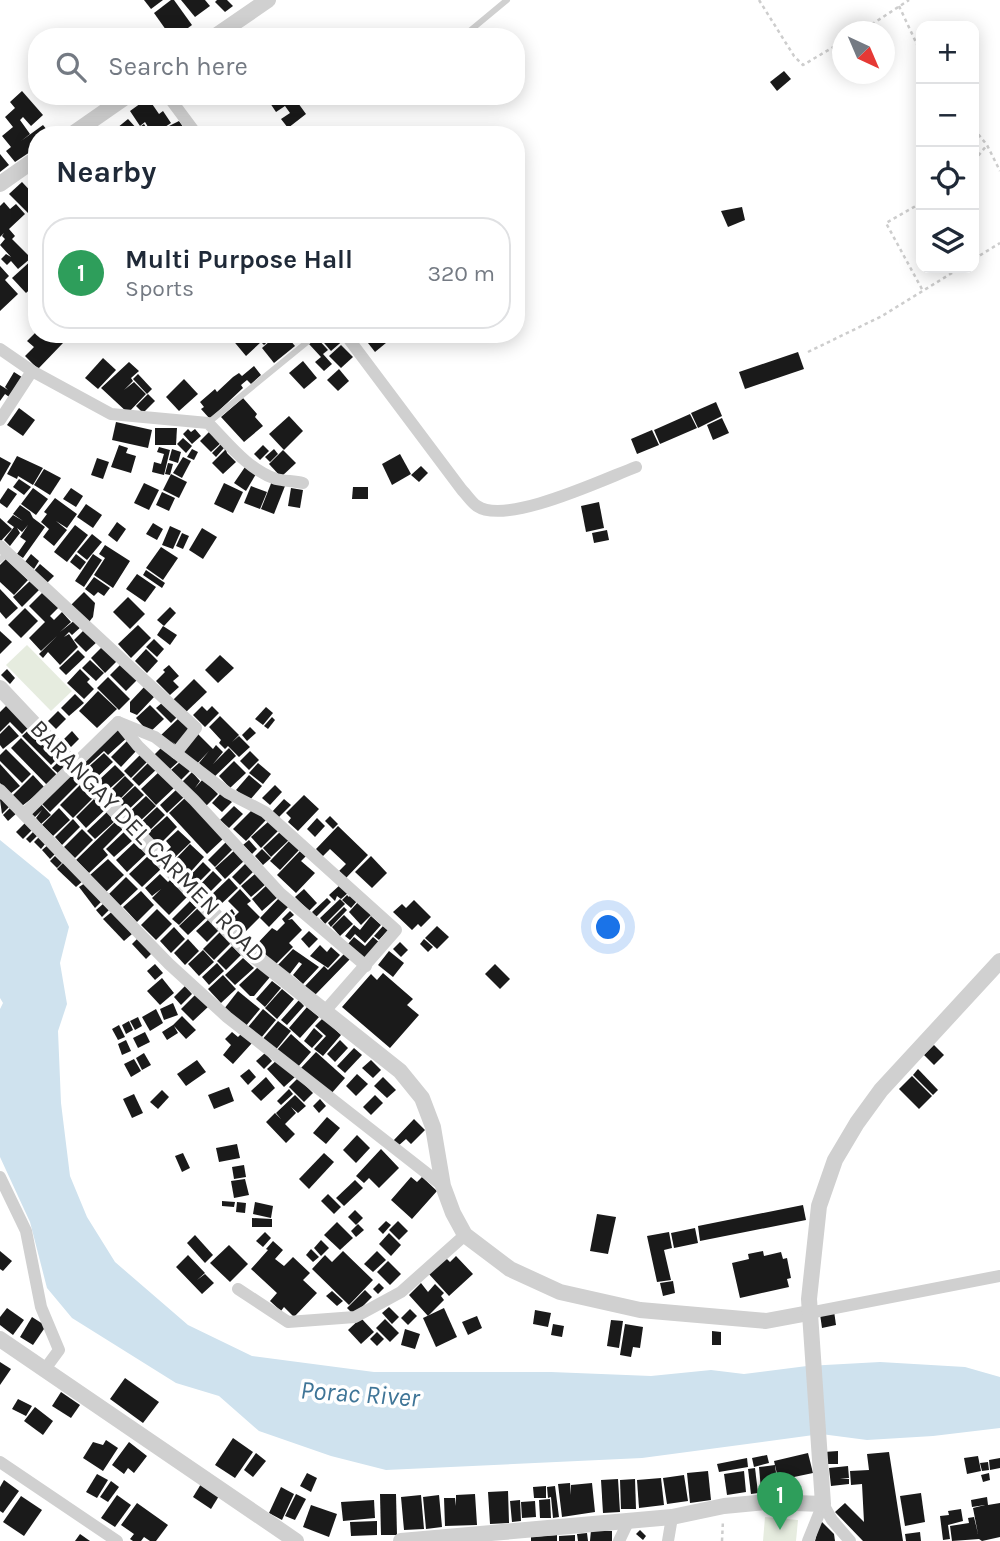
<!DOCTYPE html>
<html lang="en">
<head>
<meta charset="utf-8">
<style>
	body { margin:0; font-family:Karla,sans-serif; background:#f6f6f7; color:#1f2937 }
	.controls { position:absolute; right:21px; top:21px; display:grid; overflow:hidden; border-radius:14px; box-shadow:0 4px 18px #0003 }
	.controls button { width:63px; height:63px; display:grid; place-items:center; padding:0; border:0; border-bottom:2px solid #e0e1e3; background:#fff; color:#1f2937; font:35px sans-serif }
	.compass { position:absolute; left:832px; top:21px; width:63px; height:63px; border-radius:50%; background:#fff; box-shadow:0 4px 18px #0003; rotate:136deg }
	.you { position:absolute; left:609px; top:928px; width:24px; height:24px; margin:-18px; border:5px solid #fff; border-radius:50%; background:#1a73e8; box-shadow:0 0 0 10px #1a73e833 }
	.badge { display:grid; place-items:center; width:46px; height:46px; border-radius:50%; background:#1a73e8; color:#fff; font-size:23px; font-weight:700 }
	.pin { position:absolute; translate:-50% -58px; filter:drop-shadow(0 2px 4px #0008) }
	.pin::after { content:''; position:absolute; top:37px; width:24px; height:21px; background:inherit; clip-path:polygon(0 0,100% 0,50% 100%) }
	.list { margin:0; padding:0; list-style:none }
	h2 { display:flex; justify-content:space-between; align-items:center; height:91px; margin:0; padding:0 28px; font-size:30px }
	h2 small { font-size:23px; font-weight:400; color:#747a83 }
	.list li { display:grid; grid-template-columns:46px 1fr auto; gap:21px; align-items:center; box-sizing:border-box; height:112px; margin:0 14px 14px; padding:0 14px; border:2px solid #e0e1e3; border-radius:28px }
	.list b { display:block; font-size:26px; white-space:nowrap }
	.list p { margin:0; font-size:23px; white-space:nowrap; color:#747a83 }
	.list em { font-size:23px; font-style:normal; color:#747a83 }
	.icon { flex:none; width:38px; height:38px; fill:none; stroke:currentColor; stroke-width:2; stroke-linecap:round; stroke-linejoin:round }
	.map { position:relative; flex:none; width:1000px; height:1541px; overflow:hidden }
	.search { position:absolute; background:#fff; box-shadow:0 4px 18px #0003; left:28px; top:28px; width:497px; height:77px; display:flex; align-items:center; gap:18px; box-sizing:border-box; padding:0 24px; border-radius:28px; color:#747a83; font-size:26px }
	.panel { position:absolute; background:#fff; box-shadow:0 4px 18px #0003; left:28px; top:126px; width:497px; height:217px; border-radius:28px }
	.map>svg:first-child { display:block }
	.green { fill:#e6ecdf }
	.water { fill:#cfe2ee }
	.building { fill:#1a1a1a }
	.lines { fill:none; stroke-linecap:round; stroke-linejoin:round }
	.path { stroke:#cdcdcd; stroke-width:2.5; stroke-dasharray:3.5 3.5; stroke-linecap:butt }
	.service { stroke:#d0d0d0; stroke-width:6 }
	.minor { stroke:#d0d0d0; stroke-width:12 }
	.tertiary { stroke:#d0d0d0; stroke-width:16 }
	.labels { text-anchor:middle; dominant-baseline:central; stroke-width:7; stroke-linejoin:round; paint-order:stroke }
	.street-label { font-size:24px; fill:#333; stroke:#fff }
	.water-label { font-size:26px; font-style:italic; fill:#3f7597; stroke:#fff }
</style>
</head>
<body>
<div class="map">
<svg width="1000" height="1541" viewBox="0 0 1000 1541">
	<rect width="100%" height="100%" fill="#fff"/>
	<!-- green -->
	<g class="green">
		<path d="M27 645 72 691 51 711 6 665Z"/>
		<path d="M765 1517 798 1520 796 1541H763Z"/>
	</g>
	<!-- water -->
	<path class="water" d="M0 840 49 880 69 927 60 963 67 1004 58 1031 61 1103 70 1176 87 1217 115 1262 188 1325 252 1356 374 1372H551L651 1376 711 1370 744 1374 807 1366 880 1362 965 1367 1000 1377V1428L933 1436 867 1440 821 1434 642 1458 386 1470 331 1456 259 1431 219 1396 176 1383 72 1318 47 1288 30 1222 0 1157V1009L3 1003 0 998Z"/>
	<!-- building -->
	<g class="building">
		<path d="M144 0H163L151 9Z"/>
		<path d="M171 0H174L192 25 176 37H171L154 13Z"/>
		<path d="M181 0H205L210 6 195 17Z"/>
		<path d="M217 0H227L233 6 225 12 215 2Z"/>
		<path d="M784 71 791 79 777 91 770 82Z"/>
		<path d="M22 91 43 115 31 126 23 117 20 120 30 134 21 141 43 125 51 135H37V155L34 157 30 152 15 162 6 151 11 147 2 136 13 127 5 117 15 108 10 102Z"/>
		<path d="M279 96H293L306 114 288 128 281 119 290 113 285 106 276 112 270 103Z"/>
		<path d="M148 98 159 114 163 111 171 123 153 135 145 122 140 126 130 111Z"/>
		<path d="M128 119 138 130 132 135H119L121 133 117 128Z"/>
		<path d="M179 121 186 131 181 135H164L161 130Z"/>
		<path d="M144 124 149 132 141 135 137 129Z"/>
		<path d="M0 154 9 165 0 172Z"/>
		<path d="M22 182 37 198V207L29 214 9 194Z"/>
		<path d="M4 202 10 209 16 204 25 214 9 229 15 236 12 239 31 258 18 269 11 261 7 265 1 259 6 254 11 257 0 245 5 239 2 236 4 233 0 237V206Z"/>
		<path d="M742 207 745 220 728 227 721 211Z"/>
		<path d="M34 258 37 261V283L26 293 12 278Z"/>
		<path d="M0 266 9 276 5 280 18 294 0 311Z"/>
		<path d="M37 331V334H54L63 343 38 369 25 356 34 347 27 341Z"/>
		<path d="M235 334H253L258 340 264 334H276L264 345 261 342 246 356 231 338Z"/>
		<path d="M278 334H285L295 346 274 363 262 348Z"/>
		<path d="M320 334H343L346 338 331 351 318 336Z"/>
		<path d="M361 334H388L392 338 375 352Z"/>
		<path d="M316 337 328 350 323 354 332 364 324 371 315 362 321 357 309 344Z"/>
		<path d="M341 345 353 357 341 368 329 356Z"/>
		<path d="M798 352 804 369 745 389 739 372Z"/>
		<path d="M103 358 116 370 98 389 85 378Z"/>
		<path d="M303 361 317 378 304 389 289 373Z"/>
		<path d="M129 362 139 371 131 378 133 381 124 390 134 382 146 394 128 413 101 388Z"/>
		<path d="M254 366 261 375 251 384 247 380 241 385 243 388 210 419 201 409 204 407 200 402 215 389 217 392 233 377 239 373 242 376Z"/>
		<path d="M339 369 349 381 338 391 327 380Z"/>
		<path d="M14 372 25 379 12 399 5 394 0 401V385L8 390 5 387Z"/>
		<path d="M138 374 152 389 147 394 133 379Z"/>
		<path d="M184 379 198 394 179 411 166 397Z"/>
		<path d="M148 394 155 401 143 413 136 406Z"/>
		<path d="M243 398 257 414 255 417 263 426 244 442 221 417Z"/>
		<path d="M716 402 722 416 698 428 691 413Z"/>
		<path d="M19 408 35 420 23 436 7 425Z"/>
		<path d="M690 414 697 428 660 444 654 430Z"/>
		<path d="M289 416 303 431 284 450 269 434Z"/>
		<path d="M722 418 729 433 713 440 707 425Z"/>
		<path d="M116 422 152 430 148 448 112 440Z"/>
		<path d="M155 428H177L176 445H155Z"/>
		<path d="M188 429 191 432 195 429 201 436 192 444 183 434Z"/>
		<path d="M211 430 223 441 211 452 200 441Z"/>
		<path d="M652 430 659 445 637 454 631 439Z"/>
		<path d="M183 438 192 446 186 453 177 444Z"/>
		<path d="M224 441 227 453 236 462 223 474 212 463 225 450 224 448 216 457 212 453Z"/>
		<path d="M119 445 128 448 126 453 136 456 131 473 111 467Z"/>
		<path d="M263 445 269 451 260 460 254 454Z"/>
		<path d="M159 447 170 450 164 475 152 472 154 462 161 464 164 454 157 452Z"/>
		<path d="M172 449 181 452 178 463 169 460Z"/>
		<path d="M192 449 198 452 194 460 187 457Z"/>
		<path d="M274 449 278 454 270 462 265 457Z"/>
		<path d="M283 450 296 463 281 477 269 464Z"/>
		<path d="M400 454 411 474 392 485 382 464Z"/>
		<path d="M17 456 43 468 33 485 18 476 17 479 7 474Z"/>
		<path d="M0 457 11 463 0 482Z"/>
		<path d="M183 457 191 461 182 478 173 473Z"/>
		<path d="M97 458 109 462 103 479 91 475Z"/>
		<path d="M168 463 173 464 170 475 165 474Z"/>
		<path d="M421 466 428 473 419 482 411 475Z"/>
		<path d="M245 467 256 474 246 491 234 483Z"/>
		<path d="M44 469 61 478 50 495 34 485Z"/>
		<path d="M171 474 187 482 179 498 163 490Z"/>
		<path d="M19 479 31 487 24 495 13 487Z"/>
		<path d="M272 481 285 486 274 514 261 509Z"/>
		<path d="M144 483 159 490 149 510 134 503Z"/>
		<path d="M224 483 243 492 233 513 214 504Z"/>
		<path d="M251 486 267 492 260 509 244 503Z"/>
		<path d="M353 487H368V499H352Z"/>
		<path d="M8 488 17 494 7 508 0 503V500Z"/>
		<path d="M33 488 48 499 36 515 21 504Z"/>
		<path d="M71 488 83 496 76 507 63 499Z"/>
		<path d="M291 488 303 490 300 508 288 506Z"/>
		<path d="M162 492 175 498 169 511 156 505Z"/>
		<path d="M55 498 77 514 67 528 56 521 67 530 54 546 43 537 49 529 41 522 47 514 44 512Z"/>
		<path d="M599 502 604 528 586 532 581 506Z"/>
		<path d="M86 504 102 515 93 528 77 517Z"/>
		<path d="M20 505 30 512 33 518 45 527 23 558 17 554 26 541 20 537 28 525 22 532 17 528 20 533 10 546 4 540 14 527 7 522 13 515 23 521 13 514Z"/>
		<path d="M0 518 12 529 0 542Z"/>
		<path d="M117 522 126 529 117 542 108 535Z"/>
		<path d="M153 523 163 529 157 540 146 534Z"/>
		<path d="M75 525 88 535 67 562 54 552Z"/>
		<path d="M170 526 181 531 173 549 162 545Z"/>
		<path d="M202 528 217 537 203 559 189 550Z"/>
		<path d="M607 530 609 540 594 543 592 533Z"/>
		<path d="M182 533 189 536 183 549 176 546Z"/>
		<path d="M92 534 102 542 87 560 77 552Z"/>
		<path d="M105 545 130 561 113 588 94 575 105 558 99 554Z"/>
		<path d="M161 547 178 558 163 580 146 568Z"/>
		<path d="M31 554 39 561 34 569 25 562Z"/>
		<path d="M76 554 86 562 80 570 70 562Z"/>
		<path d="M93 554 102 560 84 587 75 581Z"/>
		<path d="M6 559 28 580 14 595 0 582V565Z"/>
		<path d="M40 564 54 576 47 583 34 571Z"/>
		<path d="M146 570 165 583 162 588 143 575Z"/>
		<path d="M137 574 156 587 145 602 126 589Z"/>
		<path d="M94 577 110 588 104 596 98 592 94 596 85 589Z"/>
		<path d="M31 580 40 589 22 607 13 597Z"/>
		<path d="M0 589 18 608 6 619 0 612Z"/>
		<path d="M45 590 61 605 50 616 54 620 62 612 71 622 60 632 75 620 82 626 72 635 69 632 64 637 69 634 78 647 60 665 48 652 43 658 39 654 57 636 41 651 29 638 45 622 29 606Z"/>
		<path d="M84 592 95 603 93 617 89 622 71 605Z"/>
		<path d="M128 597 145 614 130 629 113 612Z"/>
		<path d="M170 607 176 613 164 626 157 620Z"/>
		<path d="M25 608 38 621 21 638 8 625Z"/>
		<path d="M138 625 151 638 131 658 118 644Z"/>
		<path d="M163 626 177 635 170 645 157 635Z"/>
		<path d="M86 628 98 641 86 652 74 640Z"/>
		<path d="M0 631 12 642 0 654Z"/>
		<path d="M154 639 164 649 157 657 146 647Z"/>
		<path d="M103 646 117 661 105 673 91 658Z"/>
		<path d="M146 649 158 661 147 673 135 661Z"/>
		<path d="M78 650 85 657 66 675 59 668Z"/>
		<path d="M220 655 234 668 218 683 205 670Z"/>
		<path d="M90 660 104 673 96 681 82 668Z"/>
		<path d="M121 664 137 680 126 691 110 675Z"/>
		<path d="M169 665 179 676 173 681 179 687 170 695 156 681 165 672 163 670Z"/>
		<path d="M7 669 15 678 10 684 1 675Z"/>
		<path d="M80 669 90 679 87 682 94 689 84 699 67 683Z"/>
		<path d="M108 677 130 699 119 710 97 688Z"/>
		<path d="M194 679 207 692 185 713 173 700Z"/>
		<path d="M146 685 154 697 137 715 130 712V702Z"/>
		<path d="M98 691 117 709 97 728 79 711Z"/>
		<path d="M75 694 84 703 69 716 61 708Z"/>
		<path d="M163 702 177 717 171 723 156 708Z"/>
		<path d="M9 703 31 725 22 734 10 722 0 732V712Z"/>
		<path d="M150 705 164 719 149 733 136 718Z"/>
		<path d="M202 706 207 711 212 706 219 713 205 727 193 715Z"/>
		<path d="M266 707 273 713 263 725 255 719Z"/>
		<path d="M58 711 66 719 56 729 48 721Z"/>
		<path d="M220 716 239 735 232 742 239 736 250 747 239 757 228 746 225 749 219 743 221 740 209 727Z"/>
		<path d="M272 717 275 720 268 729 264 726Z"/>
		<path d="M179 718 188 727 187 737 178 746 171 741 177 746 160 736Z"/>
		<path d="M9 725 19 736 3 749 0 745V734Z"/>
		<path d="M33 726 61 755 51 765 22 736Z"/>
		<path d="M120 727 129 736 108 755 104 751 83 770 77 764Z"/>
		<path d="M250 727 256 733 247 741 242 735Z"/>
		<path d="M72 731 79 739 71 747 64 739Z"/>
		<path d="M198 734 213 749 216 745 223 752 213 764 229 748 236 756 212 779 199 763 209 751 195 766 180 752Z"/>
		<path d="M21 738 58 776 48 786 11 748Z"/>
		<path d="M127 741 137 750 121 767 111 757Z"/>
		<path d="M164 745 179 761 169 770 154 755Z"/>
		<path d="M6 749 31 774 22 783 0 761V755Z"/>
		<path d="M250 751 259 760 249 770 240 761Z"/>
		<path d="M104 753 113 762 93 781 84 771Z"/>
		<path d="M142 753 149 760 131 778 124 771Z"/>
		<path d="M63 757 69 764 59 774 52 768Z"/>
		<path d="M151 760 158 768 139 786 132 779Z"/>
		<path d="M234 761 246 773 230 788 219 776Z"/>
		<path d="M180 762 190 771 181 780 171 770Z"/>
		<path d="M258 763 271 774 263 784 249 773Z"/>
		<path d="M0 764 20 786 10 794 0 783Z"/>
		<path d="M115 765 125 775 107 791 98 781Z"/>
		<path d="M70 771 80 782 50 812 39 801Z"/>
		<path d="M160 771 175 787 156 805 141 789Z"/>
		<path d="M192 772 200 781 195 788 203 779 218 794 206 806 182 782Z"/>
		<path d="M33 775 45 788 22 806 12 796Z"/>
		<path d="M249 775 262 786 249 801 236 790Z"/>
		<path d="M125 776 134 785 117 802 108 793Z"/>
		<path d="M81 784 94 797 73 818 60 805Z"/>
		<path d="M275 785 282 792 270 805 262 798Z"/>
		<path d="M135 786 144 795 126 812 117 803Z"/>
		<path d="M177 789 184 797 167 813 160 805Z"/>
		<path d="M222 792 232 802 222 812 212 803Z"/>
		<path d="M304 795 319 809 298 831 288 822 291 818 286 813Z"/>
		<path d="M146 796 156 806 137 824 127 814Z"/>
		<path d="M2 797 10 806 2 814 0 800Z"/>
		<path d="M186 797 224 838 207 854 169 813Z"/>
		<path d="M95 798 106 809 86 828 76 817Z"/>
		<path d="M284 799 291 805 277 819 271 813Z"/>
		<path d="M38 801 51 815 41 824 36 818 42 810 35 817 30 812Z"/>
		<path d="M12 806 18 812 8 821 3 815Z"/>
		<path d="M234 806 243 814 229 828 220 820Z"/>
		<path d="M157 807 165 815 147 833 139 824Z"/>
		<path d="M59 808 70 820 53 836 42 825Z"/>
		<path d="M254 808 266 820 246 841 233 829Z"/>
		<path d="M107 812 115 821 95 839 87 831Z"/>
		<path d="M167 816 177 827 158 846 147 834Z"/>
		<path d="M330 816 338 824 333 829 325 821Z"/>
		<path d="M317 818 325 826 315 837 307 829Z"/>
		<path d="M73 819 80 827 62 845 55 837Z"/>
		<path d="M116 821 123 829 103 849 108 855 89 873 76 860Z"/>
		<path d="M269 821 278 831 261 848 251 837Z"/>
		<path d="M25 823 32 830 23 839 16 832Z"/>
		<path d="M338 826 368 855 346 878 339 871 346 864 330 849 323 856 316 849Z"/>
		<path d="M82 829 93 840 75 858 64 847Z"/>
		<path d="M35 830 39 834 30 843 26 839Z"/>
		<path d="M178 830 191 842 170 862 164 854 171 847 166 841Z"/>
		<path d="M281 831 289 840 271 857 263 848Z"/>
		<path d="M124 832 132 841 114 857 106 849Z"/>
		<path d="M40 836 46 843 41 849 34 842Z"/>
		<path d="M291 839 301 848 280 870 270 861Z"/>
		<path d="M228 840 235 847 215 867 208 860Z"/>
		<path d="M249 840 257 849 252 854 243 845Z"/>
		<path d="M135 842 146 854 127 872 116 860Z"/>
		<path d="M49 844 57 852 50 859 42 850Z"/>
		<path d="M190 844 204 857 186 877 172 863Z"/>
		<path d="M236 849 246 859 225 879 215 868Z"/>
		<path d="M262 849 271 858 263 865 255 856Z"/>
		<path d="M300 851 306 856 301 861 315 873 296 893 277 875Z"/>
		<path d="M149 855 162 868 142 887 129 874Z"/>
		<path d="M55 856 62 863 57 868 50 861Z"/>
		<path d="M371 856 387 873 372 888 355 872Z"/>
		<path d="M108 859 124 875 106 892 90 875Z"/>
		<path d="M203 862 211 870 193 888 185 881Z"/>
		<path d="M247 862 255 870 240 885 232 877Z"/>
		<path d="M63 863 84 880 76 887 57 869Z"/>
		<path d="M213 871 222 880 205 897 196 889Z"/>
		<path d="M256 873 266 884 251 897 241 886Z"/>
		<path d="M160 874 168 882 171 879 188 896 169 915 152 898 161 889 152 896 145 888Z"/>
		<path d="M126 877 138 889 120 906 109 894Z"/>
		<path d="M229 878 238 888 218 907 208 898Z"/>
		<path d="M85 883 101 902 95 908 79 887Z"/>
		<path d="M268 884 279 896 262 911 252 899Z"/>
		<path d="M341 884 349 892 341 899 337 896 335 901 329 895Z"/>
		<path d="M240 889 251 901 247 904 260 917 244 933 231 920 239 912 228 901Z"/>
		<path d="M304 889 317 903 309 911 295 897Z"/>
		<path d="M141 891 154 905 137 922 123 907Z"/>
		<path d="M351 894 358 900 351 908 342 900 347 895 349 897Z"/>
		<path d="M280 897 289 906 269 927 260 918Z"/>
		<path d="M327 898 331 902 316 917 312 912Z"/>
		<path d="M340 899 345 904 325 924 320 918Z"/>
		<path d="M191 900 197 907 179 925 172 919Z"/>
		<path d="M414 900 431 917 421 927 418 924 412 930 393 912 402 904 406 908Z"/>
		<path d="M358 902 372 914 361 925 349 912Z"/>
		<path d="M103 904 109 910 102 917 96 910Z"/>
		<path d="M344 907 347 910 331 927 328 923Z"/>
		<path d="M198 908 207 917 188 935 179 926Z"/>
		<path d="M157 909 172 924 156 940 141 925Z"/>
		<path d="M232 909 235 914 227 921 223 917Z"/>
		<path d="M114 910 132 934 124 941 103 919Z"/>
		<path d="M290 911 294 915 288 920 292 919 302 930 289 943 293 947 272 968 253 948 272 928 277 931 285 923 282 919Z"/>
		<path d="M344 915 353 924 340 936 332 927Z"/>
		<path d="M371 916 381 925 365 943 355 934 350 940 345 936 354 925 360 930Z"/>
		<path d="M209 919 219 930 207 942 196 931Z"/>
		<path d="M383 926 388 930 379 940 374 936Z"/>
		<path d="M437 926 449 937 437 949 425 938Z"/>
		<path d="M174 927 185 939 171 953 160 941Z"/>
		<path d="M221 931 232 942 214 960 203 949Z"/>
		<path d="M309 931 318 939 309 948 301 939Z"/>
		<path d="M139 937 153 952 146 959 132 944Z"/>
		<path d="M354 937 365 946 373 937 380 943 365 960 348 944Z"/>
		<path d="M188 939 199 951 185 965 174 953Z"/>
		<path d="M424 939 433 947 428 952 420 944Z"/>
		<path d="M400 942 408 950 401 957 393 949Z"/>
		<path d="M320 945 327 952 331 947 340 955 328 968 310 956Z"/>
		<path d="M232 946 241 955 226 970 217 961Z"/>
		<path d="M293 949 319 967 303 984 293 975 302 964 299 962 289 975 276 967Z"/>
		<path d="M203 950 214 962 199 976 188 964Z"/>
		<path d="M389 951 404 963 393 977 378 965Z"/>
		<path d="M345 953 351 958 315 995 305 986 324 966 328 970Z"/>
		<path d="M243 958 254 968 235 985 225 975Z"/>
		<path d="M217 963 224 971 209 985 202 977Z"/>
		<path d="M155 964 163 973 155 980 147 971Z"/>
		<path d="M495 964 510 979 500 989 485 974Z"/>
		<path d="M258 967 270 977 254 996H250L239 985Z"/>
		<path d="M383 973 413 999 407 1005 419 1015 390 1048 342 1007 371 974 377 980Z"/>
		<path d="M223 975 236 989 221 1003 208 989Z"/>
		<path d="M162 978 174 993 160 1005 147 991Z"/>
		<path d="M272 981 281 988 265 1007 256 999Z"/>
		<path d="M185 986 192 994 181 1005 174 997Z"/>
		<path d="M282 989 294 999 277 1019 265 1008Z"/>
		<path d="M238 991 260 1009 245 1027 224 1009Z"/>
		<path d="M197 993 209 1006 193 1021 181 1009Z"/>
		<path d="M299 1000 304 1006 287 1025 281 1020Z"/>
		<path d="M173 1003 178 1015 164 1020 160 1009Z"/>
		<path d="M307 1007 319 1017 300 1038 289 1028Z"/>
		<path d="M156 1009 163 1023 150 1031 142 1017Z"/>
		<path d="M263 1009 276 1020 261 1038 248 1027Z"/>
		<path d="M182 1016 196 1030 186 1039 174 1026 178 1033 167 1040 162 1032 173 1025Z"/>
		<path d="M138 1017 142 1026 135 1030 130 1021Z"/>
		<path d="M323 1018 341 1035 323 1056 314 1049 326 1036 315 1026Z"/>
		<path d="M129 1021 133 1030 126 1034 122 1025Z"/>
		<path d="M278 1021 291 1031 274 1052 261 1041Z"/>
		<path d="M119 1025 125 1037 118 1040 112 1029Z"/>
		<path d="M314 1028 323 1036 312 1048 304 1041Z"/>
		<path d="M145 1032 150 1042 138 1048 133 1038Z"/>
		<path d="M232 1032 238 1037 242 1033 252 1043 233 1064 223 1055 231 1045 225 1039Z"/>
		<path d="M291 1034 311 1052 297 1068 277 1050Z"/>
		<path d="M126 1040 131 1051 122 1055 118 1044Z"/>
		<path d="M340 1040 348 1048 335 1062 327 1054Z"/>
		<path d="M934 1045 944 1055 934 1065 924 1055Z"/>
		<path d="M354 1048 362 1055 345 1073 337 1066Z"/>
		<path d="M316 1052 345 1078 330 1095 300 1069Z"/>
		<path d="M144 1053 151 1065 142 1070 136 1058Z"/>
		<path d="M265 1053 272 1061 264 1069 256 1061Z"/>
		<path d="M134 1059 141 1071 131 1077 124 1064Z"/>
		<path d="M278 1059 295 1077 284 1087 267 1069Z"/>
		<path d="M197 1060 206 1072 186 1086 177 1074Z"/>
		<path d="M371 1060 381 1070 373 1078 362 1068Z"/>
		<path d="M249 1069 256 1077 248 1085 240 1076Z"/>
		<path d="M918 1069 938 1090 933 1095 913 1075Z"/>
		<path d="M357 1074 368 1084 356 1096 346 1086Z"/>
		<path d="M912 1076 932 1096 919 1109 899 1089Z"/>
		<path d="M266 1077 275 1088 261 1101 251 1091Z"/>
		<path d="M383 1077 396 1090 387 1098 374 1086Z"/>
		<path d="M298 1078 313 1093 304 1102 289 1087Z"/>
		<path d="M229 1087 234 1101 214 1109 208 1095Z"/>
		<path d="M289 1089 293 1094 281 1105 277 1101Z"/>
		<path d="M162 1090 169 1097 158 1109 150 1102Z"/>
		<path d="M134 1094 143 1113 132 1118 123 1099Z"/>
		<path d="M295 1095 306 1106 298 1113 291 1107 296 1113 285 1124 295 1134 286 1143 266 1122 275 1113 281 1119 276 1113Z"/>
		<path d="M375 1095 383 1103 371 1115 363 1107Z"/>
		<path d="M320 1099 326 1106 319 1113 313 1106Z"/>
		<path d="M327 1117 340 1128 326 1144 313 1133Z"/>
		<path d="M414 1119 425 1130 411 1144 406 1139 398 1146 393 1141Z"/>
		<path d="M357 1135 370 1148 356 1163 343 1150Z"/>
		<path d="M237 1144 240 1158 219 1162 216 1148Z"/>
		<path d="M381 1149 399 1168 379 1188 369 1178 364 1183 356 1176Z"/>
		<path d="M183 1153 190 1168 182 1172 175 1156Z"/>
		<path d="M324 1153 334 1162 309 1189 299 1179Z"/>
		<path d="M244 1165 246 1177 234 1179 232 1167Z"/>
		<path d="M411 1177 417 1182 422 1177 437 1191 412 1219 391 1200Z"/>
		<path d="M245 1179 249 1195 234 1198 231 1181Z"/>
		<path d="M355 1180 363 1188 344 1206 336 1198Z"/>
		<path d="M328 1194 341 1207 334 1214 321 1201Z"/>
		<path d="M222 1201 235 1202 234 1207 222 1206Z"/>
		<path d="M237 1202 246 1203 245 1213 236 1212Z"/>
		<path d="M255 1202 273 1206 271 1218 253 1214Z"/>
		<path d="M803 1205 806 1220 700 1241 698 1226Z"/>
		<path d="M355 1210 363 1218 356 1225 348 1217Z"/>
		<path d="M597 1214 616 1217 608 1254 590 1251Z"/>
		<path d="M252 1218 272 1219V1227H252Z"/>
		<path d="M386 1221 391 1225 383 1234 378 1229Z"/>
		<path d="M398 1221 408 1231 399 1240 389 1230Z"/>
		<path d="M337 1222 353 1238 340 1250 324 1235Z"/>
		<path d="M358 1224 364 1230 356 1237 351 1231Z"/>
		<path d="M695 1228 698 1243 674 1248 671 1233Z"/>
		<path d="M265 1232 271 1238 263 1247 256 1241Z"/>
		<path d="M669 1232 672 1248 664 1250 671 1280 657 1282 647 1236Z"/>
		<path d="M389 1233 401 1245 391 1256 379 1244Z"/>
		<path d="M195 1235 213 1255 205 1263 187 1243Z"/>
		<path d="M321 1240 329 1248 321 1256 314 1248Z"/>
		<path d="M273 1241 283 1250 275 1259 284 1266 293 1257 310 1273 303 1280 317 1293 294 1317 284 1307 281 1311 270 1301 277 1293 251 1269 268 1250 266 1249Z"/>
		<path d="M229 1245 248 1264 230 1282 210 1263Z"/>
		<path d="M311 1249 319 1257 313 1262 306 1255Z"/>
		<path d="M0 1251 12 1261 3 1271 0 1269Z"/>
		<path d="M343 1251 373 1280 349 1305 312 1269 325 1255 332 1262Z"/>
		<path d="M377 1251 386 1260 373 1272 364 1264Z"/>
		<path d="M763 1251 764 1256 781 1252 783 1259 787 1258 791 1278 787 1279 789 1287 740 1298 732 1263 749 1259 748 1254Z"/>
		<path d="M188 1255 205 1273 197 1280 205 1274 214 1283 202 1294 176 1267Z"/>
		<path d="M456 1256 473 1274 449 1296 428 1273 445 1257 450 1262Z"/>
		<path d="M388 1261 401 1274 390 1285 377 1272Z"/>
		<path d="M673 1281 675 1293 663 1296 660 1283Z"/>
		<path d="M379 1283 384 1288 378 1294 373 1289Z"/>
		<path d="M421 1283 428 1292 435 1284 444 1293 441 1296 444 1300 428 1316 409 1295Z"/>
		<path d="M365 1290 372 1297 354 1315 347 1308Z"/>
		<path d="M332 1291 343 1301 337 1306 326 1296Z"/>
		<path d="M389 1307 399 1317 392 1324 382 1313Z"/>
		<path d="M7 1308 24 1320 13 1335 0 1325V1317Z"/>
		<path d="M444 1308 457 1337 436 1347 423 1318Z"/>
		<path d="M410 1309 417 1316 408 1325 401 1318Z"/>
		<path d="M535 1310 551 1313 548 1327 533 1324Z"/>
		<path d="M834 1311 836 1325 822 1328 820 1314Z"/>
		<path d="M477 1316 482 1328 468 1335 462 1322Z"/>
		<path d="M32 1317 46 1326 33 1345 20 1337Z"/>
		<path d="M361 1318 374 1332 361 1344 348 1330Z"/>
		<path d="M385 1319 399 1333 390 1342 376 1328Z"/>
		<path d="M611 1320 623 1321 619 1348 607 1346Z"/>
		<path d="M553 1324 564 1326 562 1337 551 1335Z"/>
		<path d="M625 1324 643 1327 640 1348 633 1347 631 1357 620 1355Z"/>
		<path d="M405 1329 420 1334 415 1349 401 1345Z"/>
		<path d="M712 1331 721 1332V1345H712Z"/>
		<path d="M377 1332 384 1339 377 1346 370 1339Z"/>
		<path d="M0 1362 11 1369 0 1385Z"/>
		<path d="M125 1378 159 1402 143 1423 110 1399Z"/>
		<path d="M61 1392 80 1405 71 1418 52 1406Z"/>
		<path d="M18 1399 32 1406 26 1416 12 1409Z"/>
		<path d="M35 1407 53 1421 43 1435 24 1421Z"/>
		<path d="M233 1438 253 1452 235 1478 215 1465Z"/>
		<path d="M106 1440 118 1448 103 1471 83 1458 93 1442 103 1445Z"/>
		<path d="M129 1442 147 1456 134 1473 128 1468 124 1474 112 1465Z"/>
		<path d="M838 1451V1464H825L824 1452Z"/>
		<path d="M889 1452 903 1541H863L835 1512 845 1503 864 1522 862 1484 851 1485 850 1471 869 1470 867 1454Z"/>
		<path d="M256 1453 266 1461 253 1477 244 1470Z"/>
		<path d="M808 1453 813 1473 794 1477 796 1487 781 1491 774 1461Z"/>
		<path d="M767 1455 769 1463 754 1467 752 1458Z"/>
		<path d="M978 1456 981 1471 967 1474 964 1458Z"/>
		<path d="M747 1458 748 1467 719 1472 717 1464Z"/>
		<path d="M1000 1458V1468L990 1470 989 1460Z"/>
		<path d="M988 1462 989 1470 982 1471 980 1463Z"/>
		<path d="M775 1465 778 1488 761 1490 759 1467Z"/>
		<path d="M848 1466 849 1478 840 1479H849V1484L831 1486 829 1468Z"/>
		<path d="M755 1468 758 1493 751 1494 748 1469Z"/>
		<path d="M708 1471 711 1500 690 1503 687 1473Z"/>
		<path d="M744 1471 746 1492 727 1495 724 1474Z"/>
		<path d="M307 1473 317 1478 311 1492 300 1486Z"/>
		<path d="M989 1473 990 1480 983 1482 981 1475Z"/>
		<path d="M97 1474 108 1480 97 1498 86 1492Z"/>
		<path d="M684 1475 688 1501 667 1504 663 1478Z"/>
		<path d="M661 1478 664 1505 639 1508 637 1480Z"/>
		<path d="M618 1479 620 1512 603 1513 601 1480Z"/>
		<path d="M635 1479 636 1509H621L620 1480Z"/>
		<path d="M4 1480 19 1491 3 1513 0 1511V1487Z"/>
		<path d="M111 1481 119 1487 108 1502 100 1497Z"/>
		<path d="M570 1483 571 1495V1485L592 1483 595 1512 562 1517 558 1484Z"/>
		<path d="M201 1484 219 1496 211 1509 193 1497Z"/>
		<path d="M546 1486V1498H534L533 1487Z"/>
		<path d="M555 1486 559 1517 553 1518 551 1497 548 1498 547 1487Z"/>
		<path d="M281 1487 294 1494 282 1520 269 1513Z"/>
		<path d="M508 1491 509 1523 490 1524 488 1492Z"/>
		<path d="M921 1493 925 1522 905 1526 900 1496Z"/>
		<path d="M296 1494 306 1499 295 1520 285 1516Z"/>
		<path d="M380 1494H396L397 1535H381Z"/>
		<path d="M475 1494 477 1525 445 1526 444 1498H455L456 1506V1495Z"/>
		<path d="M117 1495 131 1505 115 1527 101 1518Z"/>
		<path d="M421 1495 424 1529 404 1530 401 1497Z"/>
		<path d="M439 1495 442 1527 426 1529 423 1497Z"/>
		<path d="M21 1496 42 1510 24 1536 3 1522Z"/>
		<path d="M987 1497 988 1505 1000 1503V1537L982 1541 979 1539 952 1541 950 1526 969 1523 968 1518 974 1517 978 1534 973 1508 985 1505 972 1507 971 1500Z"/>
		<path d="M550 1499 551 1518H540L539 1500Z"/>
		<path d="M374 1500 375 1518 343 1521 341 1502Z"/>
		<path d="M520 1500 521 1521 512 1522 510 1501Z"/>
		<path d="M535 1501 536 1517 522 1518 521 1502Z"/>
		<path d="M137 1503 168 1525 156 1541H150L144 1537 141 1541H133L130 1539 134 1534 121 1525Z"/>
		<path d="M311 1505 337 1514 329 1537 303 1527Z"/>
		<path d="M961 1509 963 1521 948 1525 950 1539 943 1540 940 1516 949 1515 948 1511Z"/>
		<path d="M820 1520 834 1534 835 1541H815Z"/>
		<path d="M377 1521V1535L351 1536 350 1522Z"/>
		<path d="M591 1530 612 1531V1541H590Z"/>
		<path d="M640 1530 646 1536 643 1540 636 1534Z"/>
		<path d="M920 1532 921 1541H906L905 1534Z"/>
		<path d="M587 1533 588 1541H578L577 1534Z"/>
		<path d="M80 1534 90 1541H75Z"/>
		<path d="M557 1535V1541H531V1537Z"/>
		<path d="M575 1535V1541H559V1536Z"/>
	</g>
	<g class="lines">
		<!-- path -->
		<g class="path">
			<path d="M759 0 794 56 803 65 842 42"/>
			<path d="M899 6 921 53"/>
			<path d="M860 32 909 0"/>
			<path d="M974 129 987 145 1000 171"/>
			<path d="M974 161 987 145"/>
			<path d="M921 203 886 223 923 291"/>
			<path d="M974 259 1000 243"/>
			<path d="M808 352 882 316 960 268"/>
			<path d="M722 1541 723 1520"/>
		</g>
		<!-- service -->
		<g class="service">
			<path d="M466 34 507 0"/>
			<path d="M208 423 317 334"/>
			<path d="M0 560 7 553"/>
		</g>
		<!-- minor -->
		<g class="minor">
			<path d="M168 96 197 135"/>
			<path d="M345 334 462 490C467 495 472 503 477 506 506 526 604 479 636 467"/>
			<path d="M0 349 32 371 111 414 208 423C227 442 248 470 276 479 284 481 294 481 303 483"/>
			<path d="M0 420 32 371"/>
			<path d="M0 546 196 728 176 753"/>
			<path d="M118 722 155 737 228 793 265 812 396 930 325 1011"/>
			<path d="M121 725 138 746 194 800 280 893 366 966"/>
			<path d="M0 790 169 964 227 1017 443 1186"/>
			<path d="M24 814 118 722"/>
			<path d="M0 1177 26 1231 41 1307 59 1350 45 1369"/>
			<path d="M238 1289 288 1322 355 1317 401 1292 465 1235"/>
			<path d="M809 1313 1000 1276"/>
			<path d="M0 1462 117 1541"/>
			<path d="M823 1504 832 1520 850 1541"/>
			<path d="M619 1541 629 1520"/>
			<path d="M668 1541 672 1517"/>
			<path d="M808 1541 823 1504"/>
		</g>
		<!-- tertiary -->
		<g class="tertiary">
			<path d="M214 37 268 0"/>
			<path d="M71 135 127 96"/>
			<path d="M0 184 37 158"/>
			<path d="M0 688 246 949 400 1071 422 1098 433 1127 443 1186 453 1213 465 1235 510 1269 560 1292 640 1310 766 1321 809 1313"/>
			<path d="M0 1339 296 1541"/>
			<path d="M401 1541 672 1517 724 1506 767 1502 823 1504 809 1299 819 1206 835 1160 857 1123 881 1090 1000 961"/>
		</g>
	</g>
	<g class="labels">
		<!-- street labels -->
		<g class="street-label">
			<text transform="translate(148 841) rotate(46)">BARANGAY DEL CARMEN ROAD</text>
		</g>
		<!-- water labels -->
		<g class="water-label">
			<text transform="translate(360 1394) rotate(4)">Porac River</text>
		</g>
	</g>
</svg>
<div class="controls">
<button>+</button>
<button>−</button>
<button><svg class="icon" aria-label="locate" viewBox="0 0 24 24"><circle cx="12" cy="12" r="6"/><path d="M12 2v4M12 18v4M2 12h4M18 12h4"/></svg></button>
<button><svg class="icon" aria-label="layers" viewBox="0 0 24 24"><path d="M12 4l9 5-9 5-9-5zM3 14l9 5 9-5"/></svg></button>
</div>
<svg class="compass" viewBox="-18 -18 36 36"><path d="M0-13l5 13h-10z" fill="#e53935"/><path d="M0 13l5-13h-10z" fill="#747a83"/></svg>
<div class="you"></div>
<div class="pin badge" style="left:780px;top:1530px;background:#2e9e5b">1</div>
<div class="search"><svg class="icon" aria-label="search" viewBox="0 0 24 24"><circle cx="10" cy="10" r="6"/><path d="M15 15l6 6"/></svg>Search here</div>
<section class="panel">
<h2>Nearby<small></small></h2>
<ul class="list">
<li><span class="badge" style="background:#2e9e5b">1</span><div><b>Multi Purpose Hall</b><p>Sports</p></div><em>320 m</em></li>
</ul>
</section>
</div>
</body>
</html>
